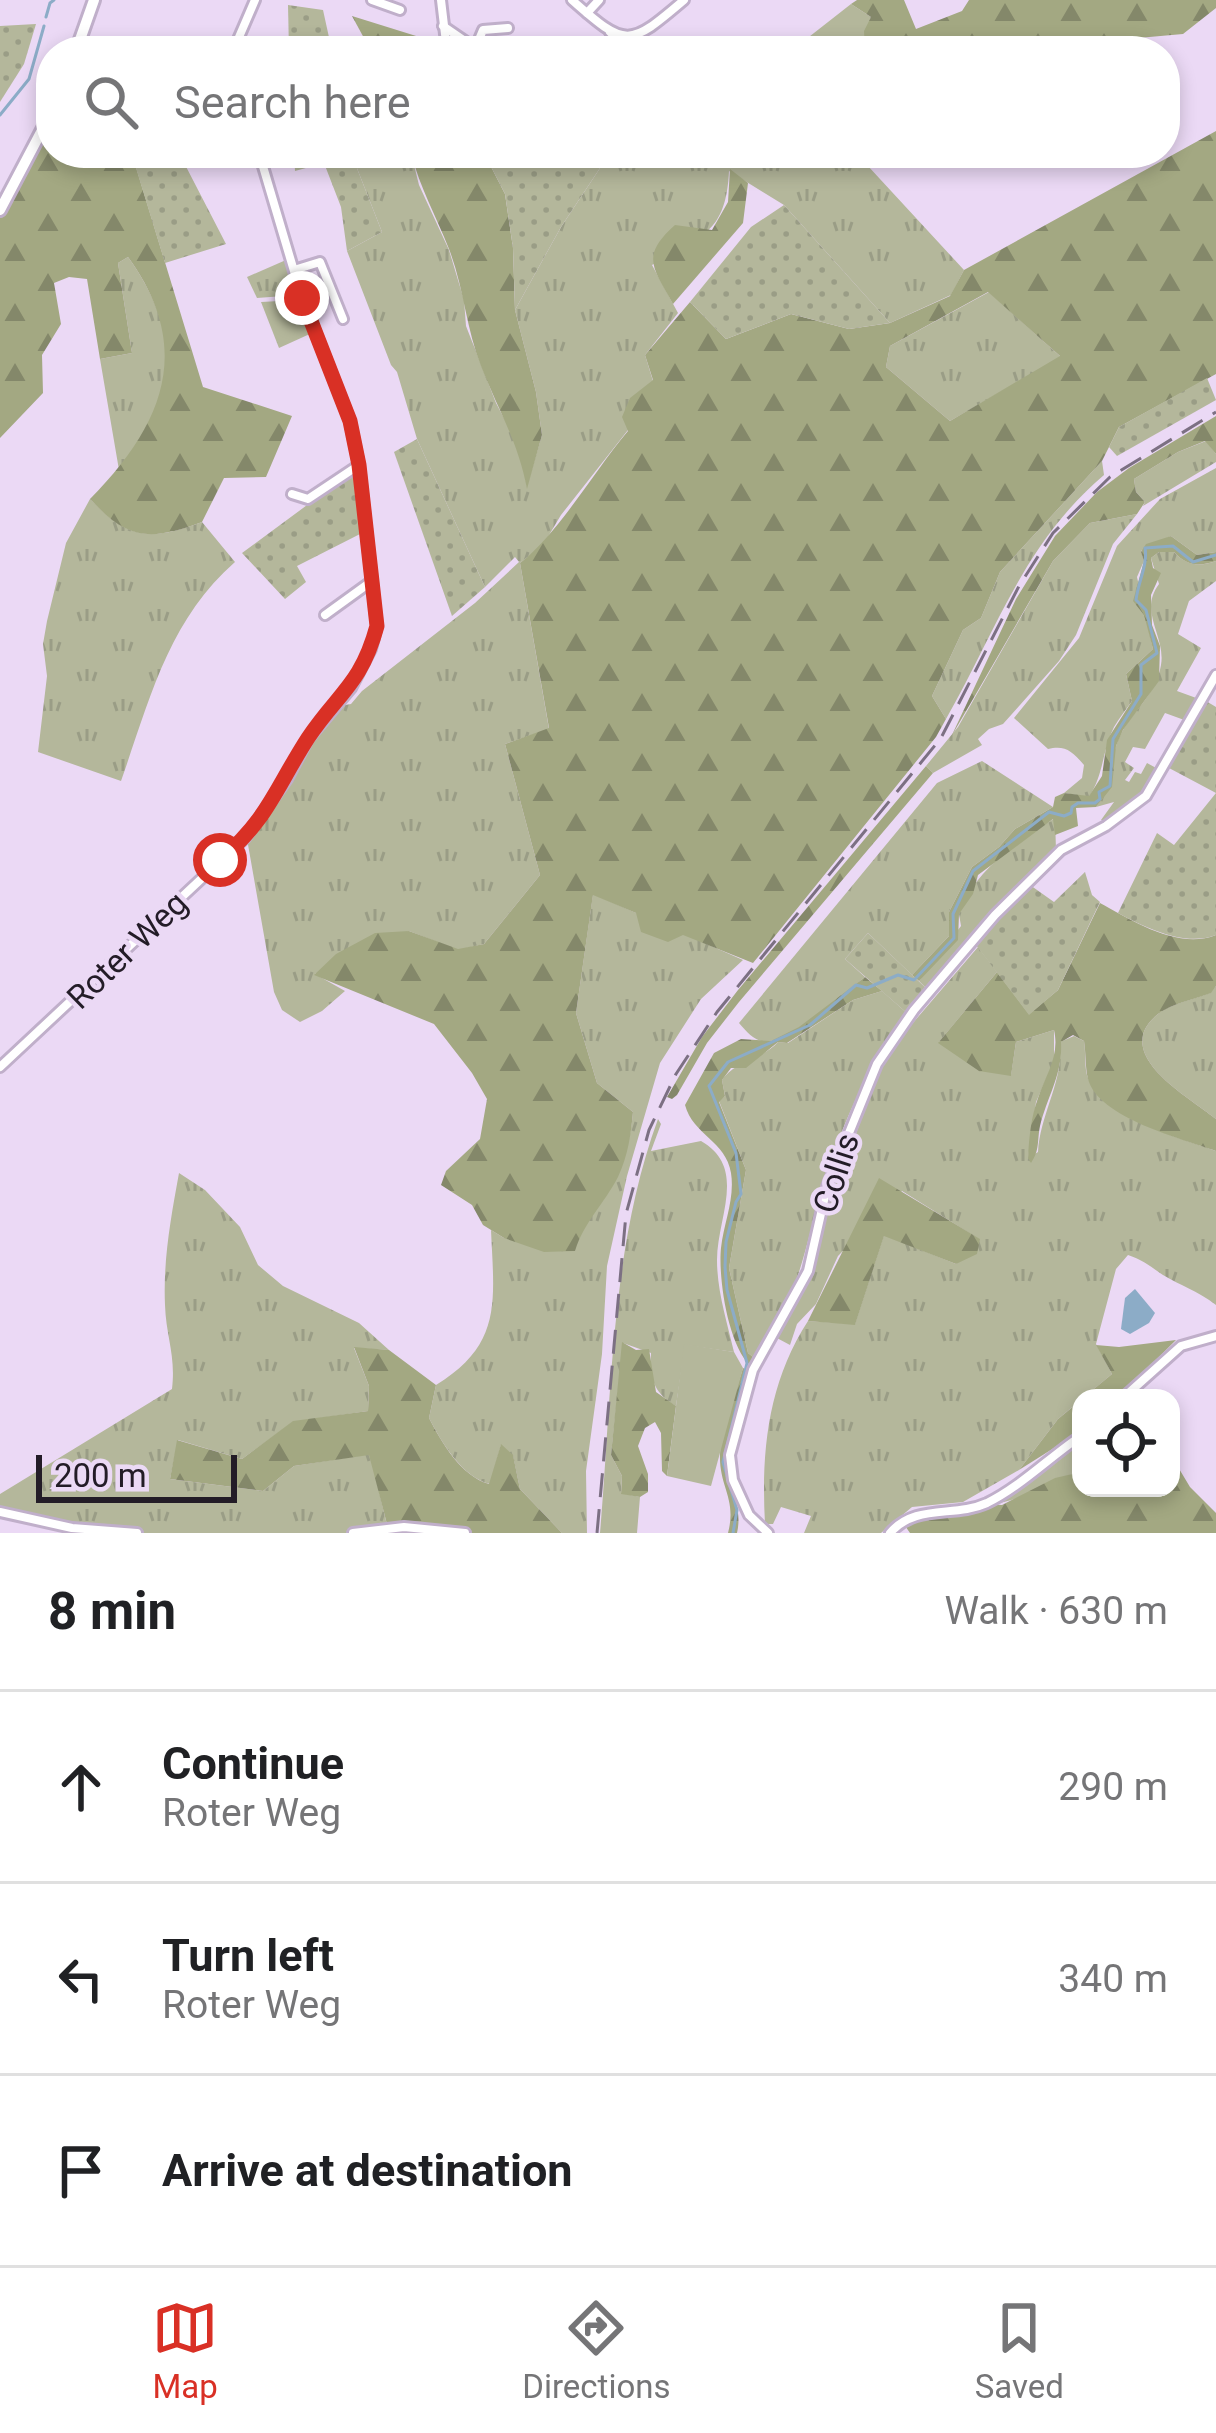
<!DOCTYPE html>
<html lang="en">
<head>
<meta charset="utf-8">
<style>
	body { margin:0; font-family:Roboto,sans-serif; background:#f6f6f6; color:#202124 }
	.controls { position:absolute; right:36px; bottom:36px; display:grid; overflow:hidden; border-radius:24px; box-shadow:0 6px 18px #0003 }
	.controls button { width:108px; height:108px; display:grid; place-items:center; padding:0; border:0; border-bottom:3px solid #e0e0e0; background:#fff; color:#202124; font:60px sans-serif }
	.scale { position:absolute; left:36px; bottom:30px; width:201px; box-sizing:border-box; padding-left:12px; border:6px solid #231c27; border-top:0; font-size:33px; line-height:42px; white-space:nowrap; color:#231c27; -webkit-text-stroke:9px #ebd9f5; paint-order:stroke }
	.stop { position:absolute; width:36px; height:36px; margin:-27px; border:9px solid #d93025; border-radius:50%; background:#fff }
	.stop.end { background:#d93025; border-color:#fff; box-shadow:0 3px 12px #0008 }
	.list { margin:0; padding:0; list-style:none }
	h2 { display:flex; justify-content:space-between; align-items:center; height:156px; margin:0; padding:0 48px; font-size:51px }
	h2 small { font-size:39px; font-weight:400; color:#757577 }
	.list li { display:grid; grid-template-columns:78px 1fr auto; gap:36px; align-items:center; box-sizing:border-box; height:192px; padding:0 48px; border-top:3px solid #e0e0e0 }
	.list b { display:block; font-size:45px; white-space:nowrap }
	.list p { margin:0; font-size:39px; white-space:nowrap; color:#757577 }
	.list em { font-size:39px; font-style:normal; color:#757577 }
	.icon { flex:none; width:66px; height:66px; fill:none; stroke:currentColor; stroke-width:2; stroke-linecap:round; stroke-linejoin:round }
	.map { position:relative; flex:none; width:1216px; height:1533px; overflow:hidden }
	.search { position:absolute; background:#fff; box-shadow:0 6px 18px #0003; left:36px; right:36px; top:36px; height:132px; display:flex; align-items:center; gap:30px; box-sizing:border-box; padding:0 42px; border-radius:48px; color:#757577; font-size:45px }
	.sheet { height:732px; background:#fff }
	nav { display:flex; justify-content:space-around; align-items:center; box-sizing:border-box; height:168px; border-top:3px solid #e0e0e0; background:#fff; font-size:33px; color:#757577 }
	nav a { display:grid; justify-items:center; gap:6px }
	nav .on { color:#d93025 }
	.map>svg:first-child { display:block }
	.grass { fill:url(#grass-tufts) }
	.forest { fill:url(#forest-firs); fill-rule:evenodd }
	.park { fill:url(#park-dots) }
	.pitch { fill:#b4b79b }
	.water { fill:#8cacc7 }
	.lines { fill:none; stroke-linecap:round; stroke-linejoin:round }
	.stream { stroke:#8cacc7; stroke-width:3 }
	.street-casing { stroke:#c0afca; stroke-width:14 }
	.secondary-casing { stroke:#c0afca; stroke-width:16 }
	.street { stroke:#fff; stroke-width:8 }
	.secondary { stroke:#fff; stroke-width:10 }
	.rail { stroke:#7c7083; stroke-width:3; stroke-dasharray:24 12; stroke-linecap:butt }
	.route { stroke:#d93025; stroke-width:15 }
	.labels { text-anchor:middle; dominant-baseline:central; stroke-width:9; stroke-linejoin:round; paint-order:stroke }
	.street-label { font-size:33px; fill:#231c27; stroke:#ebd9f5 }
</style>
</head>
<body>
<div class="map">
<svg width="1216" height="1533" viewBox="0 0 1216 1533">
	<defs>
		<pattern id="grass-tufts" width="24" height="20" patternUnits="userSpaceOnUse" patternTransform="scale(3)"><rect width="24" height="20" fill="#b4b79b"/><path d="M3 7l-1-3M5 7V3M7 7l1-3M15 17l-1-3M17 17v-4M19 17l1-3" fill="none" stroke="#9a9d86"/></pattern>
		<pattern id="forest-firs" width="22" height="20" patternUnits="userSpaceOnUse" patternTransform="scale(3)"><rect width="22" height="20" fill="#a3a882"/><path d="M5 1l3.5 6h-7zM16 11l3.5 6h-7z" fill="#84886a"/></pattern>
		<pattern id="park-dots" width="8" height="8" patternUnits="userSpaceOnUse" patternTransform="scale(3)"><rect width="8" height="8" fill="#b4b79b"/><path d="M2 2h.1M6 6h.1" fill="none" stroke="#9a9d86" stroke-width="1.8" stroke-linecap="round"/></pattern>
	</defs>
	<rect width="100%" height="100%" fill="#ebd9f5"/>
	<!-- grass -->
	<g class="grass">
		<path d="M851 4 871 17 863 46 865 51H791Z"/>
		<path d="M351 153H411L419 185 449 250 464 300 466 326 496 403 519 447 527 486 542 435 536 392 515 310 561 227 610 153H856L964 270 951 295 890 323 784 205 729 171C726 234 701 236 652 265L678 313 645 355 653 381 630 399 628 430 561 515 543 545 520 563 549 729 505 744 540 875 484 944 458 950 409 931 315 974 345 991 322 1011 300 1022 282 1010 274 992 247 839C283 797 303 747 339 706L351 704 362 691 475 603 519 562 515 557 485 587 417 439 397 372 391 365 347 251 382 232Z"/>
		<path d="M128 257C154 293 173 336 165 382 160 408 140 437 128 460L119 470 100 359 132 353 118 263Z"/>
		<path d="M286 260 297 295 257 298 247 277Z"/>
		<path d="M989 292 1061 357 950 421 886 367 890 346Z"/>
		<path d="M298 300 312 333 279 348 261 302Z"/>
		<path d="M1206 441 1216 454V462L1143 506 1145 502 1136 492 1134 479 1178 452Z"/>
		<path d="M1102 461 1104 475C1023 544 997 630 946 719L932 696 963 630 981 618 1000 572Z"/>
		<path d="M1216 468V552L1197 555 1171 536 1141 551 1144 561 1137 577 1153 649 1126 674 1132 701C1126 710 1119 718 1114 727 1102 751 1104 774 1089 797L1064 793 1082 778 1084 765C1072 751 1065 745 1048 749L1014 718 1079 638 1117 546 1160 499Z"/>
		<path d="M90 499C128 540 151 541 202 522L235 562C168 621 150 699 121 781L38 752 47 676 43 644 47 621 66 543Z"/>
		<path d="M1137 514 1113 544 1076 635 1059 661 1003 724 989 729 978 739 982 745 933 773 926 766 958 727 1053 561 1090 523Z"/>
		<path d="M1159 552H1174C1187 566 1199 567 1216 561V581L1189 601 1178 634 1201 648 1177 691 1199 699 1187 721 1165 713 1145 749 1133 747 1125 762 1134 768 1125 780 1129 782 1135 772 1141 774 1147 763 1158 769 1137 800 1106 823 1101 820 1114 802 1096 807C1122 775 1106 768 1119 738 1132 710 1156 696 1161 665 1166 636 1138 612 1159 584L1151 558Z"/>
		<path d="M982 761 1053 807 1015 829 999 847 972 867 949 912V936L912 975 868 933 845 959 865 977C842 995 798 1035 771 1041 756 1044 748 1033 739 1023L937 783Z"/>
		<path d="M1055 818 1056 850 997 905 929 991 919 981 961 926 959 914C974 871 1015 843 1055 818Z"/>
		<path d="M593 894 743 960 701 999 660 1063 627 1176 607 1266 602 1354 586 1471 587 1533H562L520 1489 513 1456 501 1445 490 1484C462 1477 442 1443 429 1418L436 1385C503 1344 494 1301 491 1230L504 1238 583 1226C613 1191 629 1158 633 1112L597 1083 576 1013Z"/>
		<path d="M978 947 997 972 939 1042 1011 1075 1016 1042 1054 1030V1061L1036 1102 1028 1158 1038 1152C1040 1114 1064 1081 1060 1042L1074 1036 1084 1041C1086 1052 1084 1068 1088 1078 1101 1117 1181 1138 1216 1151V1305C1196 1290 1181 1286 1163 1275 1151 1267 1143 1260 1128 1255L1116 1269 1096 1344 1112 1374 1058 1419 1019 1470 963 1502 912 1507 881 1533H804L811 1516 781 1507 773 1524H765C761 1451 768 1383 808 1321L855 1324 884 1235 956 1264 979 1239 902 1191 838 1256 816 1304 797 1324 790 1345 775 1337 811 1271 833 1186 853 1150 854 1139 877 1076 894 1045Z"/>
		<path d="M1216 986V1119C1191 1098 1108 1054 1158 1014 1170 1004 1195 999 1210 993Z"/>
		<path d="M882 991 908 1014C869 1063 844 1120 825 1179 806 1240 798 1309 753 1357L748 1353 729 1268 746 1170 719 1101 725 1096 722 1080C736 1060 762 1060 778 1042L788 1043 853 1000Z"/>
		<path d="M658 1119 661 1124 651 1151 701 1141C748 1168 717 1217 717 1260 717 1291 727 1322 734 1352L685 1345 676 1406C653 1392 650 1379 651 1353L623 1343 611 1455 622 1476 621 1493 640 1497 637 1533H600C612 1395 610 1250 658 1119Z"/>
		<path d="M179 1173 205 1190 240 1227 258 1265 283 1286 359 1323 389 1350 354 1348 369 1386 368 1411 293 1422 242 1459 178 1440 170 1479 263 1491 294 1466 370 1454 388 1529 366 1533H118L0 1512V1494L172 1389C176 1355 166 1337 165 1305 163 1260 171 1217 179 1173Z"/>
		<path d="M1081 1436V1472C1048 1479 1018 1506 984 1504Z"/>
	</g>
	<!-- forest -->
	<g class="forest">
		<path d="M857 0H904L916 29 962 11 969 0H1216V8L1183 34 1093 42 1074 51H865L864 31 871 17 851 4Z"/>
		<path d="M352 16 445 45 447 51H371Z"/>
		<path d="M1216 131V374L1119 427 1102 461 1000 572 981 618 963 630 932 696 946 719 936 737 753 963 683 935 668 942 641 932 636 913 593 895 576 1013 597 1083 633 1112C631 1134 628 1156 618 1177 604 1204 584 1222 575 1251L544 1252 504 1238 483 1225 472 1205 441 1185 446 1171 480 1139 487 1099 472 1073 434 1024 314 975 336 954 375 933 409 931 458 949 484 944 540 875 505 744 549 728 520 563C559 533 594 471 628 431L622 417 630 398 653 380 645 355 690 302 726 339 791 314 849 329 890 323 950 296 964 270ZM988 292 1060 356 950 421 886 367 890 346Z"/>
		<path d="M42 134 51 138V153H86L103 160 132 154 203 387 292 416 266 477 224 478 202 522C151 541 128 541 90 499 163 425 195 349 128 257L118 263 132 353 100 359 87 279 69 277 54 283 61 324 42 355 43 393 0 438V217Z"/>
		<path d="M411 153H484L505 194 513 248 515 310 536 392 542 435 527 489C518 441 498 410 481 366 466 328 464 288 449 249 436 216 420 188 411 153Z"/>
		<path d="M730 169 748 183 743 223 673 304C653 268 640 256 675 225L712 230 728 202Z"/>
		<path d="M1216 416V454L1205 441 1178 452 1134 479 1136 492 1145 502 1137 514 1090 523 1053 561 951 737 1016 599 1055 536 1097 492 1129 468Z"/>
		<path d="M1171 536 1197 555 1216 552V561C1198 567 1187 566 1174 552H1159L1151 558 1153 568 1161 573 1151 595 1152 625 1160 646 1159 681 1123 730 1116 746 1112 787 1096 807 1076 808 1078 826 1055 835 1053 819 978 875 973 894 959 914 958 940 919 981 912 975 949 936V912L972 867 999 847 1015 829 1053 807 1055 797 1064 793 1089 796 1102 776 1107 740 1132 701 1126 674 1153 649 1144 615 1133 601 1144 561 1141 552 1146 544Z"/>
		<path d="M926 766 933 773 739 1002 707 1043 677 1095 672 1099 667 1097 702 1037 738 990Z"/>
		<path d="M1100 903C1133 921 1178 950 1216 935V986L1211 993C1195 999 1171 1004 1158 1014 1108 1054 1191 1098 1216 1119V1151C1183 1139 1098 1118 1088 1079 1085 1067 1086 1053 1084 1041L1073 1035 1061 1042C1063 1074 1047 1097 1040 1126 1037 1141 1040 1150 1031 1163L1028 1158C1029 1138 1031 1117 1038 1098 1046 1074 1060 1056 1054 1030L1016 1042 1011 1076 979 1071 938 1043 997 972 1029 1014 1058 990Z"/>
		<path d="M865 977 882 991 853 1000 787 1043 778 1042 746 1068H731L722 1080 725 1096 719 1102 746 1170 729 1268 748 1353 753 1357 750 1365C728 1345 718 1277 721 1248 724 1222 735 1199 731 1173 726 1141 693 1135 685 1105L714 1053 741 1039 771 1041 799 1027Z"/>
		<path d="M879 1178 980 1239 977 1254 956 1264 884 1236 855 1325 808 1321Z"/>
		<path d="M1176 1340 1118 1398H1083L1112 1374 1096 1345 1119 1347Z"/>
		<path d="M622 1342 636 1350 649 1349 656 1392 676 1406 667 1476 662 1471 661 1433 655 1422 645 1428 638 1446 648 1474V1492L640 1497 621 1494 622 1476 611 1455Z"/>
		<path d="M354 1347 389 1350 436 1385 429 1418C442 1443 461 1476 489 1484L501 1444 513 1455 520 1489 562 1533H366L388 1528 369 1455 294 1466 263 1491 170 1479 177 1440 242 1459 293 1421 368 1411 369 1386Z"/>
		<path d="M743 1368 749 1371C741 1398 729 1429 726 1457 724 1486 744 1502 737 1533H728C737 1499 719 1487 720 1455 721 1427 735 1395 743 1368Z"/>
		<path d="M1081 1400V1431L1019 1470 1058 1419Z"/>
		<path d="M1171 1462H1175L1190 1487 1216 1513V1533H910L901 1520 984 1504 1002 1505 1055 1478 1081 1472V1488H1171Z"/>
	</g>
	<!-- park -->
	<g class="park">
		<path d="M288 5 323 10 332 51H289Z"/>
		<path d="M36 24 24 64 0 102V26Z"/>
		<path d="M107 153H179L226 244 165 263 132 155 109 159Z"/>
		<path d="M294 153H351L382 232 347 251 341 207 324 163 295 171Z"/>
		<path d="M484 153H610L561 227 515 310 513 248 505 194Z"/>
		<path d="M784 205 890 323 849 329 791 314 726 339 690 302 751 227Z"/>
		<path d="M1207 378 1216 400 1117 456 1109 447 1119 427Z"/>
		<path d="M417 439 485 587 452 616 394 452Z"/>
		<path d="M356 469 364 532 297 566 306 582 285 599 242 553Z"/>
		<path d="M1206 701 1216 707V935C1185 947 1146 928 1118 913L1157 833 1174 845 1216 793 1169 768Z"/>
		<path d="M1085 872 1092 895 1100 902 1058 990 1029 1015 976 945 1030 885 1054 902Z"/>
		<path d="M868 933 929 991 908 1014 845 959Z"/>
	</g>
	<!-- pitch -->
	<path class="pitch" d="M684 1344 734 1352 743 1368 711 1486 667 1476Z"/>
	<!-- water -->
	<path class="water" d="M1135 1289 1155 1313 1149 1323 1130 1334 1121 1329 1125 1298Z"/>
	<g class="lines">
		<!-- stream -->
		<g class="stream">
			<path d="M46 17 50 3 54 0"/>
			<path d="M0 115 29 79 44 26"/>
			<path d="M733 1533 737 1510 723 1462 747 1363 727 1290 725 1267 726 1242 736 1202 741 1194 736 1153 709 1086 728 1062 810 1025 856 985 867 988 898 975 914 980 954 938 953 914 973 871 1049 812 1064 816 1071 813 1072 807 1078 803H1095L1100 799 1099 792 1110 786 1113 739 1141 694V665L1157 653 1146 610 1136 600C1138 582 1148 565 1145 548L1173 546 1193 562 1216 555"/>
		</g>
		<!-- street casing -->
		<g class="street-casing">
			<g id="street">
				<path d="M372 0 400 10"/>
				<path d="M441 0 447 51"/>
				<path d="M572 0C626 48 629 47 684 0"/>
				<path d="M587 13 599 0"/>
				<path d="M443 26 478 50"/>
				<path d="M610 32 629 51"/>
				<path d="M475 49 483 30 508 28"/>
				<path d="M233 51 255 0"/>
				<path d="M294 270 320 262 343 319"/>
				<path d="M292 494 308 499 359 465"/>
				<path d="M325 615 372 581"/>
				<path d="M0 1067 245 838 287 779 308 739 351 688 371 649 377 626 359 465 350 421 302 298 259 153"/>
				<path d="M1123 1398 1181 1346 1216 1336"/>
				<path d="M0 1512 72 1528 137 1533"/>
				<path d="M353 1533 404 1527 465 1533"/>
				<path d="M768 1533 749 1515 733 1480 730 1455 753 1370 808 1271 827 1187 877 1064 914 1010 995 915 1061 850 1106 826 1146 796 1216 675"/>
				<path d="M890 1533C916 1503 954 1518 987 1503 1020 1487 1051 1456 1081 1436"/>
			</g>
		</g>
		<!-- secondary casing -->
		<g class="secondary-casing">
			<g id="secondary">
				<path d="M76 51 94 0"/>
				<path d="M0 210 51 113"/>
			</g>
		</g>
		<!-- street -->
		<use href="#street" class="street"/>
		<!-- secondary -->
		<use href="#secondary" class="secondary"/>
		<!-- rail -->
		<path class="rail" d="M597 1533 626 1214 649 1130 676 1074 717 1012 941 738 1019 586 1053 533 1110 477 1216 412"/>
	</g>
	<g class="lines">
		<!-- route -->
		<path class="route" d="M220 860C269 818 275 789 308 738 338 693 361 685 377 626L359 465 350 421 302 298"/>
	</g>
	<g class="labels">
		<!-- street labels -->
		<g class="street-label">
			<text transform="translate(127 950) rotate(-44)">Roter Weg</text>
			<text transform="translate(836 1173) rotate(-72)">Collis</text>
		</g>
	</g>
</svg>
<div class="controls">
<button><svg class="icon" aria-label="locate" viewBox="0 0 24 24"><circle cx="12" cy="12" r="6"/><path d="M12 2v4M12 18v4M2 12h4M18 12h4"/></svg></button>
</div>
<div class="scale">200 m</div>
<div class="stop" style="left:220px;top:860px"></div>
<div class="stop end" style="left:302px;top:298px"></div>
<div class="search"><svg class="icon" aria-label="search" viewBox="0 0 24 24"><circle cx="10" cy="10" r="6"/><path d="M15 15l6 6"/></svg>Search here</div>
</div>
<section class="sheet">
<h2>8 min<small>Walk · 630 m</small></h2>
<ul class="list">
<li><svg class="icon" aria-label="ahead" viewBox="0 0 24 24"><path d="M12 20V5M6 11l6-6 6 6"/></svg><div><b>Continue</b><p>Roter Weg</p></div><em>290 m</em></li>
<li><svg class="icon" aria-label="left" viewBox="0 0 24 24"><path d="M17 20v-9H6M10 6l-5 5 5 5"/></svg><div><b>Turn left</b><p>Roter Weg</p></div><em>340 m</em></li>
<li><svg class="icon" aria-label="arrive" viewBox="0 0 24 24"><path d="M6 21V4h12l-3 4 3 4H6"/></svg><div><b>Arrive at destination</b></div></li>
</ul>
</section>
<nav>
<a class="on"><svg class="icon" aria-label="map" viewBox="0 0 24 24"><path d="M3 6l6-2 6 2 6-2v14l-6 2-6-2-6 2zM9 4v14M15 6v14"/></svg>Map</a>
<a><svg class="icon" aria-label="directions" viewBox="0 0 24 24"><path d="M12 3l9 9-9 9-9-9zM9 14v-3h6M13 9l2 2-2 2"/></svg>Directions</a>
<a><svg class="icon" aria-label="saved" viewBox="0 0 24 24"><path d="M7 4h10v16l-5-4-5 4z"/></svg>Saved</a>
</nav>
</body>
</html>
